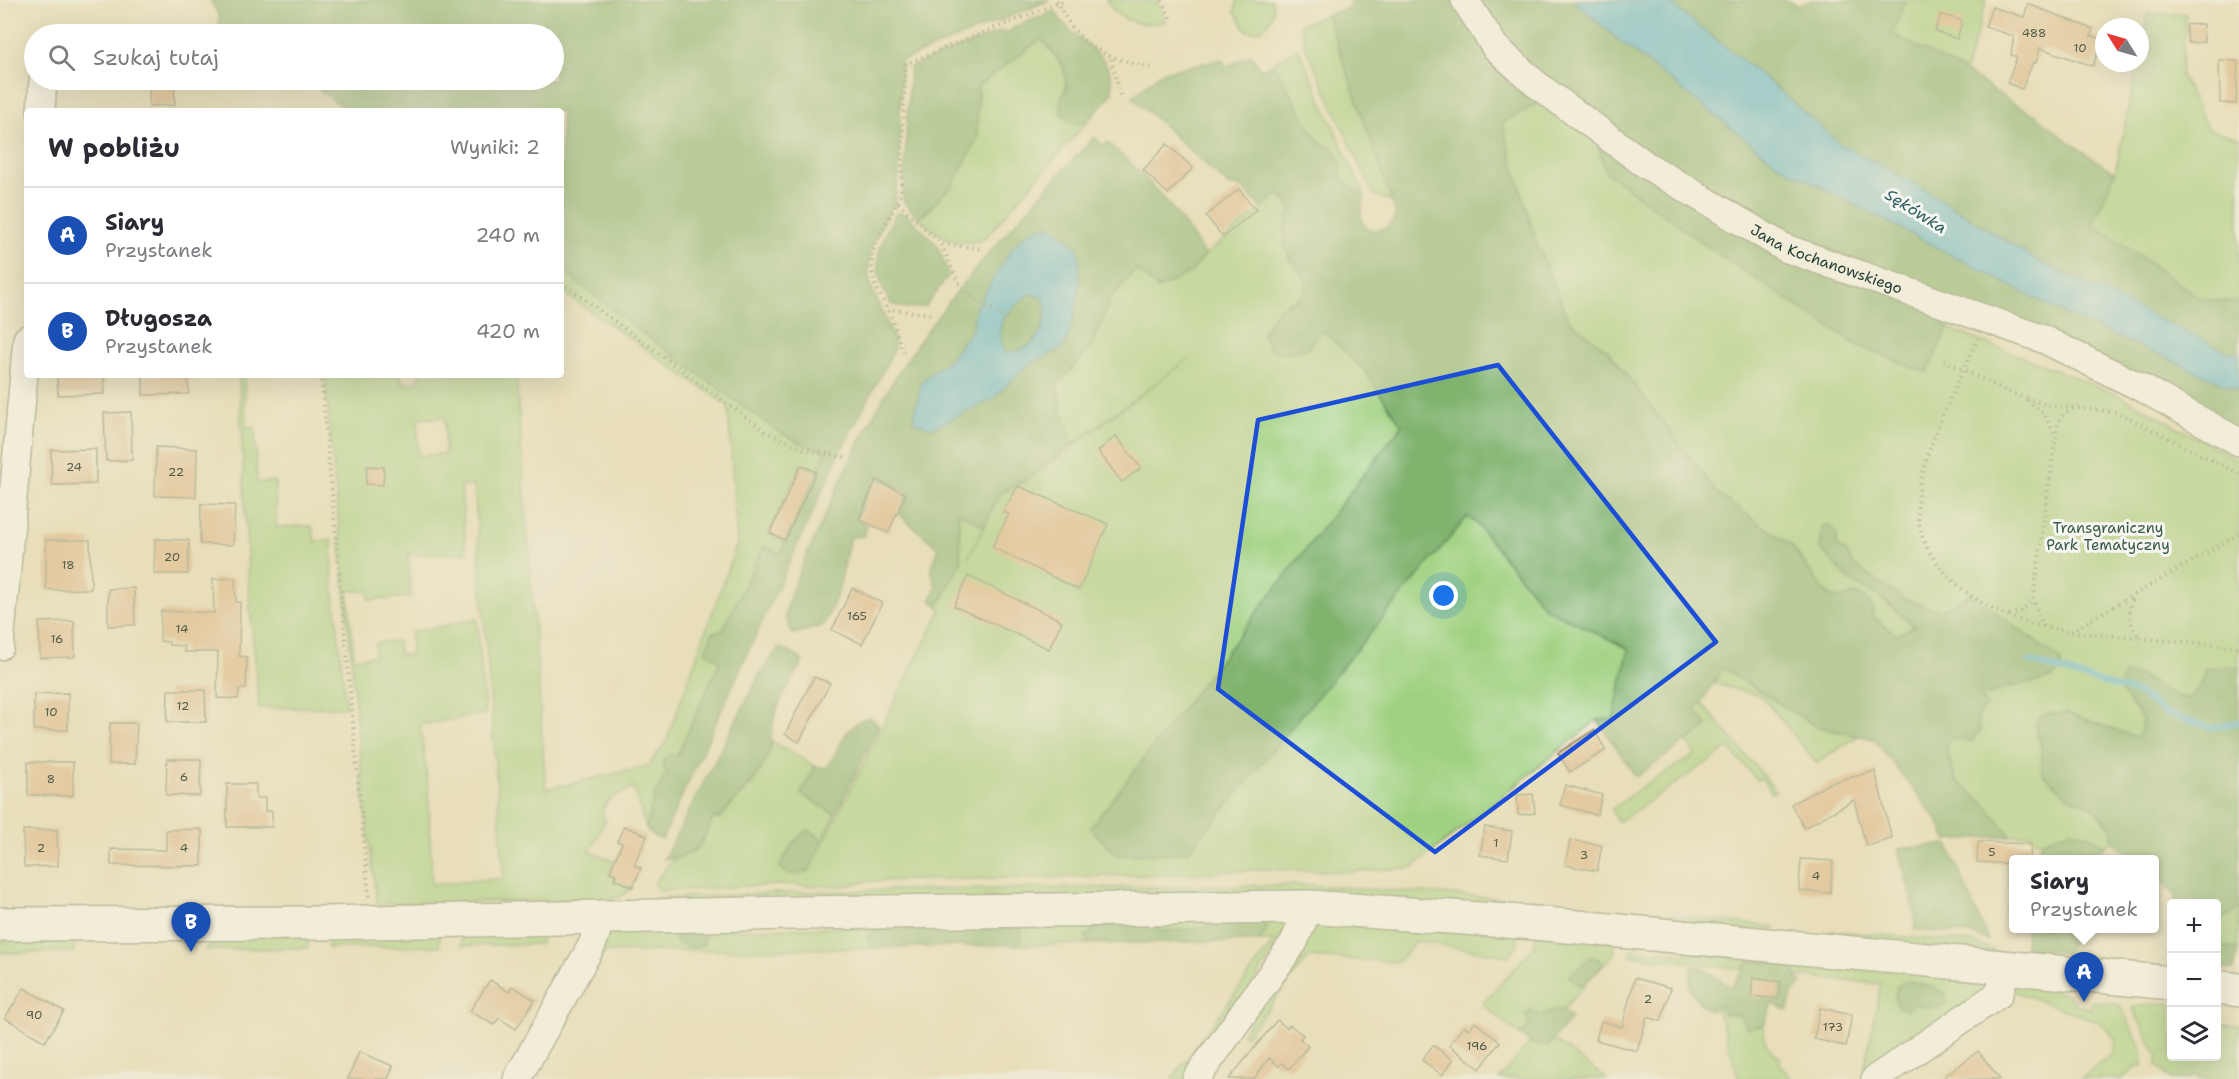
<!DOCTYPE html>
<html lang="pl">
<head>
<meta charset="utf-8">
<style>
	body { margin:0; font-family:"Shantell Sans",sans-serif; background:#f2f2f3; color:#2b2b33 }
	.controls { position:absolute; right:18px; bottom:18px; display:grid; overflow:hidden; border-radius:6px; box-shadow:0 6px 24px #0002 }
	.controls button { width:54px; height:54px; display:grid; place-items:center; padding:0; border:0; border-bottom:2px solid #e1e1e2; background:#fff; color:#2b2b33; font:30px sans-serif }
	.compass { position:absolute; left:2095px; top:18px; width:54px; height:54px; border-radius:50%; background:#fff; box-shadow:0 6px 24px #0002; rotate:307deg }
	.you { position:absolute; left:1444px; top:596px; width:21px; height:21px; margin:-15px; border:4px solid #fff; border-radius:50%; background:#1a73e8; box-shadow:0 0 0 9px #1a73e833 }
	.badge { display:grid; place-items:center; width:39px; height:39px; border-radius:50%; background:#d93025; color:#fff; font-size:20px; font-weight:700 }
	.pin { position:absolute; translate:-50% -50px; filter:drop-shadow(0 2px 3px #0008) }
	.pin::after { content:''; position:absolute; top:32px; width:21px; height:18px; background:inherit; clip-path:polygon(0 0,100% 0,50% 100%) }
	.popup { position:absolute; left:2009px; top:855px; width:150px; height:78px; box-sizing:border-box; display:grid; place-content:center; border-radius:6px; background:#fff; filter:drop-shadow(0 2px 4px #0005); font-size:20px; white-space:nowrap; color:#7c7c81 }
	.popup b { font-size:22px; color:#2b2b33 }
	.popup::after { content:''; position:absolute; left:50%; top:100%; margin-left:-12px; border:12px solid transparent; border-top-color:#fff }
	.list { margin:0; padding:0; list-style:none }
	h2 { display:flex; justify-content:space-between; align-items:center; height:78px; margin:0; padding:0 24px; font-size:26px }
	h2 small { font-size:20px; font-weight:400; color:#7c7c81 }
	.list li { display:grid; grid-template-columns:39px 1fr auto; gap:18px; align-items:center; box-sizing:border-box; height:96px; padding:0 24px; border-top:2px solid #e1e1e2 }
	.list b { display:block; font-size:22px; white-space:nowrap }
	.list p { margin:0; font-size:20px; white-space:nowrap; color:#7c7c81 }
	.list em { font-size:20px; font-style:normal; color:#7c7c81 }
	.icon { flex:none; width:33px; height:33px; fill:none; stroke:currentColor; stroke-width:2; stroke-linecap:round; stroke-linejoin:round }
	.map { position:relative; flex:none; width:2239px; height:1079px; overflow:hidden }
	.search { position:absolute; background:#fff; box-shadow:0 6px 24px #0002; left:24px; top:24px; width:540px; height:66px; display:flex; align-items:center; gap:15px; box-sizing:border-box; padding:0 21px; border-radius:33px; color:#7c7c81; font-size:22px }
	.panel { position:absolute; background:#fff; box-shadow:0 6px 24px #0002; left:24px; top:108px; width:540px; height:270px; border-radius:6px }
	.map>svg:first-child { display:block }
	.green { fill:#a0d180; stroke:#60875a; stroke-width:1.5; fill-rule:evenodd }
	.forest { fill:#80b36e; stroke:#507851; stroke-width:1.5; fill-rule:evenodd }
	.water { fill:#58b8d7; stroke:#3c7a86; stroke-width:1.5; fill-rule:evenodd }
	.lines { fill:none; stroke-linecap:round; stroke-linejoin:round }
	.stream { stroke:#58b8d7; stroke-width:6 }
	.building { fill:#dfb180 }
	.minor-casing { stroke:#848e76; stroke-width:30 }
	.major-casing { stroke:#848e76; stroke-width:36 }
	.path { stroke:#848e76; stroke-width:4; stroke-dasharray:1.5 4.5; stroke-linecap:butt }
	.minor { stroke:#fff; stroke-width:27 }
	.major { stroke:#fff; stroke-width:33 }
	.marked { fill:none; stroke:#1d4ed8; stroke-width:4.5; stroke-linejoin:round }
	.labels { text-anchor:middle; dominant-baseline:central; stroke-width:6; stroke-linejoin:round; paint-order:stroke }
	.number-label { font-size:12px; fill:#4f5a47 }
	.street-label { font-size:15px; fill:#1f3d34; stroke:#f6f6f2 }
	.park-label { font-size:15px; fill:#395b43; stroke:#f6f6f2 }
	.water-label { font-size:16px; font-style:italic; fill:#2d5c5d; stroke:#f6f6f2 }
</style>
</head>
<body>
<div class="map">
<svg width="2239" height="1079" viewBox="0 0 2239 1079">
	<rect width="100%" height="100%" fill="#f6f6f2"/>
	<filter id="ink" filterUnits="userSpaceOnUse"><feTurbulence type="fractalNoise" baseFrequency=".0167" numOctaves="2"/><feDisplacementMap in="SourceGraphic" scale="12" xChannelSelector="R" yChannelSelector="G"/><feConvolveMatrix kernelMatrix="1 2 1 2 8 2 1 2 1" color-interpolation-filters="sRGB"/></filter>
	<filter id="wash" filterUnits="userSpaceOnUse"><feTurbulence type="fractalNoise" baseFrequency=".008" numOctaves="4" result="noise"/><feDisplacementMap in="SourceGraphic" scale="24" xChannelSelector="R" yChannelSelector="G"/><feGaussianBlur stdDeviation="1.35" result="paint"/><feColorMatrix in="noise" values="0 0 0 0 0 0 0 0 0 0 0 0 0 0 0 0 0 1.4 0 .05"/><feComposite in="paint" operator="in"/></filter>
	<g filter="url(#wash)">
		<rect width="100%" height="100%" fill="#e8deb9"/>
		<!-- green -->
		<g class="green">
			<path d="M1106 0 1158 2 1165 22C1141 27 1119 22 1106 0Z"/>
			<path d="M1237 0H1272C1277 17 1265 34 1247 31L1235 11Z"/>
			<path d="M1906 0H1987L1965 72 1891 34Z"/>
			<path d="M2148 13 2186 14 2181 76 2208 129 2239 138V302L2202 299 2093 224 2115 173Z"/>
			<path d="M1327 15 1393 202 1373 194 1305 45 1300 24Z"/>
			<path d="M1041 39C1058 59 1074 72 1061 99L1073 122 1086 123 984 239C954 249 940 236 919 218L930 210 977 140 978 86Z"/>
			<path d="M1298 48 1365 197 1340 178 1322 144 1314 135 1273 63Z"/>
			<path d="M1539 100 1596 136 1605 171 1716 253 1857 345 1927 373 1947 328 2117 394 2239 460V668L2205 669 2201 685 2190 698C2174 699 2154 687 2142 676L2132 704 2142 718 2141 732 2136 737 2067 713 2035 726 2042 752 2069 797 2091 805 2112 829 2113 841 2106 846C2075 828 2075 828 2041 842L2029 834 2011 836 1985 804 1956 780 1946 747 1951 738 1980 732 1978 721 1980 699C2004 687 2027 684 2053 678L1941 611 1904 599 1853 565 1847 553 1836 545 1820 548 1914 626 1898 636 1871 615 1827 594 1791 545 1720 496 1608 351 1568 319 1535 239 1502 123 1535 105Z"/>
			<path d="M1280 193 1291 210 1284 228 1289 259 1298 266 1307 285 1302 297 1287 303 1262 333 1278 353 1309 348 1319 331 1325 332 1363 369 1402 425 1091 828 1188 851 1467 517 1476 523 1545 608 1629 649 1613 720H1597L1412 868 1347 872 1269 869 1190 874 869 881 843 886 775 885 658 891 655 882 673 859 690 854 700 846 713 819H720C728 806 739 799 749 787 760 774 767 757 773 742L815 766 801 794 835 814 822 842 817 835 809 871 941 610 938 606 946 593 961 546 958 511 984 526 968 558 1001 493 1025 482 1190 358 1073 444 1062 412 1057 386 1091 346 1111 298 1136 269 1191 272 1205 255Z"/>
			<path d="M561 269 643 334 827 451 818 472 801 465 768 534 786 543 780 554 764 546 722 632H713L705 651 720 661 677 756 655 794 646 828 634 788C619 795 605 796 602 814L606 820 590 851 614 861 609 872 615 875 614 880 632 888 617 899 377 904 364 799 325 375H401L402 383 419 382V375H516L546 789 648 766 666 742 737 544 728 406 561 291ZM445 417V454L418 456V419ZM474 485 504 878 432 885 428 786 420 725 485 714 477 619 411 632V654L399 655 398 641 375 643 374 656 354 658 348 591H368L369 600 411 597 408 554 466 553 461 487Z"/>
			<path d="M239 375H254L244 376 246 427 255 428 257 483 275 481 276 527 312 526 315 541 332 540 333 583 346 707 259 708 249 595Z"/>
			<path d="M1723 668 1817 727 1858 736 1817 763 1761 696 1712 683Z"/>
			<path d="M1701 702 1776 791 1772 793 1761 778 1757 780 1729 748 1618 822 1611 810 1643 786 1695 755 1687 741 1708 726 1696 711Z"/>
			<path d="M1311 885 1510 899V903L1503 910 657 901 655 898 831 891Z"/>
			<path d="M2239 909 2238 949 2217 945 2216 922Z"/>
			<path d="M1633 911 1776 927 1774 932 1633 922Z"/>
			<path d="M1295 918 1191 1079H1172L1274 941H1260L1268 926 1223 921 1203 928 1163 931 1153 925 1085 937 1089 944 1017 945 1022 938 1012 925 994 929 881 930 867 937 873 948 605 952 577 993 605 932Z"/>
			<path d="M1313 924 1519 932 1517 946 1508 956 1416 941 1398 962 1309 957 1246 1036 1243 1033Z"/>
			<path d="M1830 931 1971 942 2000 953 1830 941Z"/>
			<path d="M462 932H542L541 944 461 946Z"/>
			<path d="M440 933 439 946 328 948 329 938Z"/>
			<path d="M1537 933 1614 942 1615 953 1603 965 1591 957 1570 976 1578 985 1585 984 1563 1010 1548 1012 1520 1035 1482 1004 1534 947Z"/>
			<path d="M244 935H309L307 948 205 950 208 946Z"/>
			<path d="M75 940 74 952 0 953V941Z"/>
			<path d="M1632 949 1993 979V986L1868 1078 1864 1070 1881 984 1795 976 1750 961 1742 969 1630 955ZM1910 981 1935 988 1946 995 1938 1008 1914 1004 1898 1007 1895 999 1897 987Z"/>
			<path d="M2013 980 2070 995V999L2075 1000 2074 1005 2090 1008 2091 1001 2120 1005 2142 1050 2143 1066H2138L2122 1079H2081L2112 1054 2116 1040 2101 1023 2013 991Z"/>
			<path d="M2171 1002 2172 1056H2216L2217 1024 2239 1025V1079H2199L2194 1075 2190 1079H2170L2156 1064 2158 1057 2132 1007Z"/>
			<path d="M1721 1005 1731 1016 1738 1014 1758 1027 1764 1025C1764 1042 1765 1048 1780 1057V1065L1792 1079H1739L1717 1008Z"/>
			<path d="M1554 1040 1607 1079H1499L1530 1043 1548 1046Z"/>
		</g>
		<!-- forest -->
		<g class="forest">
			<path d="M210 0H1050L901 61 899 176 895 201 872 245 868 270 871 286 894 339V350L840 452 662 839 653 836 646 828 655 794 667 773 663 768V760L670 754 677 756 720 661 705 651 713 632 722 631 764 546 780 554 827 451C791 446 758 416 729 396 671 355 616 313 561 269V111H348L309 82 295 90 221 81 554 80V34H219V16Z"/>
			<path d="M1350 0H1457L1539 100 1535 105 1502 123 1535 239 1568 319 1608 351 1720 496 1791 545 1827 594 1840 599 1853 594 1866 598 1874 608 1871 615 1897 635 1914 626 1887 602 1849 580 1820 548 1823 526 1829 525 1837 534 1836 545 1847 553 1853 565 1904 599 1941 611 1970 594 2061 660V671C2044 684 2026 683 2007 686 1998 688 1989 695 1981 698L1986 706C1978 714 1977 720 1980 731L1972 741 1951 738 1946 747 1956 780 1985 804 2011 836 1947 840 1938 821 1874 739 1817 727 1723 668 1696 711 1708 726 1636 777 1597 720 1613 719 1629 649 1545 608 1476 523 1467 517 1188 852 1118 856 1090 828 1402 425 1363 369 1325 332H1319L1309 348C1297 352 1283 355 1271 350L1262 333 1279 308 1302 297 1307 285C1291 249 1274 255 1291 210L1280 193 1261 208 1242 187 1228 185 1132 97 1162 72 1222 59 1226 67 1251 55 1261 70 1273 63 1314 135 1322 144 1333 148 1342 166 1340 178 1365 197C1361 211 1357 220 1369 230 1385 231 1391 227 1396 213L1327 15 1349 8Z"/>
			<path d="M1470 0H1573L1616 38 1779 165 2063 313 2239 390V436L1958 305 1927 373 1857 345 1716 253 1605 171 1591 115 1538 80Z"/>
			<path d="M1666 0H1785L1799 6 1812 0H1906L1892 34 1966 72 2014 104 2036 115 2069 142 2115 173 2093 224 2202 299 2239 302V352L2230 354 2040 262 1914 183 1841 145 1766 79Z"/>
			<path d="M1055 11C1075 46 1116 49 1112 94L1086 123H1073L1061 114V99L1067 87 1063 65 1041 39 978 86 977 140 953 185 919 218 904 203 903 196 910 67 1002 31 1010 32 1014 27Z"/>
			<path d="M1094 137 1103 146 1107 142C1145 174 1179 213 1205 255L1191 272 1158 289 1136 269 1111 298 1091 346 1057 386 1062 412 1073 444 1024 480 1001 492 984 526 958 512 961 562 938 606 931 600 936 586C929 571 932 564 939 549L899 514 908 493 875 477 856 519 867 525 864 536 850 537C843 568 840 598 822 626L793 634 785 617C791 583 809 551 823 520 846 468 871 415 902 367 956 284 1027 210 1094 137ZM1078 248 1064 347 1024 368 993 399 932 428 923 381 950 359 973 328Z"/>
			<path d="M897 212 906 214 937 245 949 275 925 307 906 308 891 304C869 269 877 246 897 212Z"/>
			<path d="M1030 294 1043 296C1053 324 1034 355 1004 352 994 321 1006 312 1030 294Z"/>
			<path d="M778 648 787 650 803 661C792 678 774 708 772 729 770 745 773 747 764 764 752 786 733 799 720 819L714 817C703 841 694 860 664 859L760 674Z"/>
			<path d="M2228 667 2239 668V909L2217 922 2216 904 2174 903 2176 895 2155 876 2154 860 2135 859 2113 841 2112 829 2092 805 2069 797 2042 773 2041 739 2035 726 2041 715 2067 713 2136 737 2141 731 2142 718 2119 690 2124 674C2130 675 2138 674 2143 677 2157 685 2172 699 2189 698L2201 685 2205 669Z"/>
			<path d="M870 717 879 726 835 814 801 794 815 766 827 768C838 750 847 721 870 717Z"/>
			<path d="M809 830 817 835 823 843 809 871 799 875 786 873 780 866C788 851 793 838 809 830Z"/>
			<path d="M2071 830 2086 834 2106 846 2089 859H2037L2041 842Z"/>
			<path d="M1948 844 1988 940 1970 934 1915 930 1914 907 1898 849Z"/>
			<path d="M1223 921H1258L1268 926 1260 941 1089 944 1085 937 1102 923H1136L1153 925 1163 931 1203 928Z"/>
			<path d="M1012 925 1021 928 1022 938 1017 945 873 948 867 937 872 931 881 930 994 929Z"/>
			<path d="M2026 929V928L2075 929 2067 953 2025 949Z"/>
			<path d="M694 932 705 936 704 945 692 948 677 943 675 938 682 933Z"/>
			<path d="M2217 945 2238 949 2234 970 2217 968Z"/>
			<path d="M1591 957 1600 959 1603 965 1585 984 1578 985 1569 976Z"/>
			<path d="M1750 961 1792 964 1796 970 1795 976 1802 983 1792 994 1788 1011 1772 1003 1764 1025 1747 1028 1738 1014H1724L1721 1005 1709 1011C1692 996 1686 989 1692 967H1701L1731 987Z"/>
			<path d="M1910 981 1935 988 1946 995V1004L1938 1008 1914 1004 1906 1010 1898 1007C1893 995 1895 982 1910 981Z"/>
			<path d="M1531 1010 1540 1016 1554 1010H1563L1571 1018 1548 1046 1530 1043 1520 1035 1529 1026 1525 1015Z"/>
		</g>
		<!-- water -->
		<g class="water">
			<path d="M1573 0H1666L1766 79 1841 145 1914 183 2040 262 2230 353 2239 352V390L2063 313 1779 165 1616 38Z"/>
			<path d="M1052 226 1078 248C1083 283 1077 314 1064 347L1024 368 993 399 932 428 913 421 922 381 950 359 973 328 976 307 1014 245 1036 228ZM1030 294 1043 297C1053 324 1034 355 1004 352 993 322 1006 311 1030 294Z"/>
		</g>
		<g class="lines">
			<!-- stream -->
			<path class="stream" d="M2029 661 2140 694 2165 713 2213 728 2239 722"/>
		</g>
		<g id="blocks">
			<!-- building -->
			<g class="building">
				<path d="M2028 4 2093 29 2091 36 2102 39 2093 66 2040 48 2036 63 2033 62 2022 89 2007 83 2017 57 2011 55 2014 36 1985 27 1992 7 2024 17Z"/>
				<path d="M1941 14 1962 21 1957 39 1935 31Z"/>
				<path d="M2203 24 2204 42 2188 43 2186 25Z"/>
				<path d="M2219 60 2238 61 2236 104 2220 103Z"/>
				<path d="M149 80H174L175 105 149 106Z"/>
				<path d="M1167 144 1193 168 1168 194 1143 170Z"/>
				<path d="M1239 189 1256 210 1223 237 1206 216Z"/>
				<path d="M57 375H104L105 394 58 395Z"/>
				<path d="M143 375H188L189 394 143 395Z"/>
				<path d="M131 412 132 460 106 461 104 413Z"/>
				<path d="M1116 436 1141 468 1122 482 1098 451Z"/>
				<path d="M156 447 197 449 196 497 155 496Z"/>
				<path d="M96 449V484L52 485 51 450Z"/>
				<path d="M801 465 816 472 785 540 770 533Z"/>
				<path d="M367 466 384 467 383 485 366 484Z"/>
				<path d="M876 480 906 494 888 533 859 519Z"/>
				<path d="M1018 486 1108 524 1079 590 992 547 1009 514 1003 512Z"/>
				<path d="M201 504 235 505 233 545 200 544Z"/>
				<path d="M155 539 189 540 188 574H154Z"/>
				<path d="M46 540H90L91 589 46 590Z"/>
				<path d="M968 576 1062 621 1049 649 954 606Z"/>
				<path d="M235 578 236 602H240L239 656 247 657 246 689H239L238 699 217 698 218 652H184V646L169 645V642L160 641 161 611 214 613 213 579Z"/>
				<path d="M134 588 135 625 108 626V589Z"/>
				<path d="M852 588 882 603 862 644 832 630Z"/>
				<path d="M74 621 75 657 40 658 39 622Z"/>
				<path d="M814 677 830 683 799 742 785 734Z"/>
				<path d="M168 690H205L206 722H167Z"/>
				<path d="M68 693V730H34V694Z"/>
				<path d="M110 723H137L135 764H109Z"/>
				<path d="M1594 730 1606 750 1570 772 1558 753Z"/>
				<path d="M167 759H201L200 796 166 795Z"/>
				<path d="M28 762H73V796L28 795Z"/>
				<path d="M1875 771 1892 839 1866 846 1854 800 1804 828 1791 804 1830 783Z"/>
				<path d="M227 784H256V798H265V811H272V827H227Z"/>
				<path d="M1565 785 1602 795 1597 815 1560 805Z"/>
				<path d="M1533 794 1535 813 1518 815 1517 795Z"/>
				<path d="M624 826 647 836 634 865 641 868 633 887 614 879 616 875 610 872 622 843 617 841Z"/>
				<path d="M1485 827 1512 831 1508 859 1480 855Z"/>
				<path d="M202 829V866L111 865V849L166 850V830Z"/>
				<path d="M23 830H57L58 866 24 867Z"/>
				<path d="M1570 840 1602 845 1597 871 1565 865Z"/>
				<path d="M1978 842 2031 844 2030 860H2013V864L1977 862Z"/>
				<path d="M1801 859 1833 861 1830 893 1799 891Z"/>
				<path d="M1635 978 1671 988 1661 1021 1647 1017 1637 1051 1596 1040 1601 1021 1622 1027Z"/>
				<path d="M1753 978 1781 982 1778 999 1751 996Z"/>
				<path d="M490 980 509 992 512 986 535 1000 516 1029 499 1018 494 1025 470 1011Z"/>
				<path d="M24 988 64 1011 45 1042 5 1018Z"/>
				<path d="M1820 1008 1852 1015 1846 1046 1814 1039Z"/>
				<path d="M1277 1020 1287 1028 1290 1025 1303 1035 1300 1039 1308 1046 1289 1069 1282 1063 1279 1066 1269 1058 1254 1079H1229Z"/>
				<path d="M1475 1022 1500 1042 1480 1069 1449 1045 1464 1026 1469 1029Z"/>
				<path d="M1433 1045 1453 1060 1442 1075 1422 1060Z"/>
				<path d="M1978 1051 2000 1079H1942Z"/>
				<path d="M359 1052 393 1066 388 1079H348Z"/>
			</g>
		</g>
	</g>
	<g filter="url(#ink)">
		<use href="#blocks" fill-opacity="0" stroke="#848e76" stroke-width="1.5"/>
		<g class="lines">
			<!-- minor casing -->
			<g class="minor-casing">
				<g id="minor">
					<path id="s1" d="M1465 0 1495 47 1536 84 1646 165 1785 248 2043 339 2144 389 2239 442"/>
					<path d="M41 111 43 80"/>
					<path d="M0 646 27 339"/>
					<path d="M517 1079 592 945 602 916"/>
					<path d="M1196 1079 1294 942 1309 907"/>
					<path d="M1875 1079 1999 994 2007 968"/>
				</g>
			</g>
			<!-- major casing -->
			<g class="major-casing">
				<g id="major">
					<path d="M0 924 322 923 796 913 1309 907 1535 923 2172 983"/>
					<path d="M2216 987 2239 990"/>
				</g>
			</g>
			<!-- path -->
			<g class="path">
				<path d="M1057 0C1078 49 1106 58 1154 68"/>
				<path d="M1162 0 1171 20"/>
				<path d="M1111 59 1121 99"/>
				<path d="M898 203 941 244 958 282 972 297 1010 320"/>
				<path d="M942 244 984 249"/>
				<path d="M561 282 765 431 803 449 845 457"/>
				<path d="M887 309 932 314"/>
				<path d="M1978 338C1957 387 1909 472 1919 524 1922 543 1933 559 1945 572 1971 602 2006 618 2044 627"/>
				<path d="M903 352C898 338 894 321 887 308 875 288 867 270 875 246 881 226 896 211 901 191L905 64 1066 0"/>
				<path d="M1944 360 2008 392 2047 405 2117 412 2239 474"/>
				<path d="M321 375 369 897"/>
				<path d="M2027 400 2044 414 2055 436"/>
				<path d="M2073 408 2060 417 2057 427 2033 600 2044 627 2070 632 2135 594"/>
				<path d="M2239 534 2135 594C2126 611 2129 623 2140 638L2239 647"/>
				<path d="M2009 615 2020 612 2033 600"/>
				<path d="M2071 632 2140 638"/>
			</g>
			<!-- minor -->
			<use href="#minor" class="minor"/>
			<!-- major -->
			<use href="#major" class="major"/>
		</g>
	</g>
	<!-- marked area -->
	<path d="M0 0H2239V1079H0ZM1498 365 1716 642 1435 852 1218 689 1258 420Z" fill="#e8deb9" fill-opacity=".55" fill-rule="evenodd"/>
	<path class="marked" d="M1498 365 1716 642 1435 852 1218 689 1258 420Z"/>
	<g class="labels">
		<!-- number labels -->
		<g class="number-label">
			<text x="2034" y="33">488</text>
			<text x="2080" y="48">10</text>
			<text x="74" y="467">24</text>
			<text x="176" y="472">22</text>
			<text x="172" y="557">20</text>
			<text x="68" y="565">18</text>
			<text x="857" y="616">165</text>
			<text x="182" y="629">14</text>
			<text x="57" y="639">16</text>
			<text x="183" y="706">12</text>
			<text x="51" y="712">10</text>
			<text x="184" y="777">6</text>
			<text x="51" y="779">8</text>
			<text x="1496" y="843">1</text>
			<text x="41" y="848">2</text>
			<text x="184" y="848">4</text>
			<text x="1992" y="852">5</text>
			<text x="1584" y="855">3</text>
			<text x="1816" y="876">4</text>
			<text x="1648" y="999">2</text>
			<text x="34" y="1015">90</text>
			<text x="1833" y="1027">173</text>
			<text x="1477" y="1046">196</text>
		</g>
		<!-- street labels -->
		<g class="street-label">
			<text stroke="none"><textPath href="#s1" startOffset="452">Jana Kochanowskiego</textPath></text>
		</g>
		<!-- park labels -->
		<g class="park-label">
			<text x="2108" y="528">Transgraniczny<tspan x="2108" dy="17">Park Tematyczny</tspan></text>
		</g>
		<!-- water labels -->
		<g class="water-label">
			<text transform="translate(1916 211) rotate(32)">Sękówka</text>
		</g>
	</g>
</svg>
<div class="controls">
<button>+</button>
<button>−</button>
<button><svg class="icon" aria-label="layers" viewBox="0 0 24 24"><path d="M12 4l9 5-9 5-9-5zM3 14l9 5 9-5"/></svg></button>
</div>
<svg class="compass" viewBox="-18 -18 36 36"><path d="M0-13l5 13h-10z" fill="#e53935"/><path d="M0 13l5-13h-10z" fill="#7c7c81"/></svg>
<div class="you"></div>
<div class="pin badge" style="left:2084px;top:1002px;background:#1a4fb4">A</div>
<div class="popup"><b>Siary</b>Przystanek</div>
<div class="pin badge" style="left:191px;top:952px;background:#1a4fb4">B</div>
<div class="search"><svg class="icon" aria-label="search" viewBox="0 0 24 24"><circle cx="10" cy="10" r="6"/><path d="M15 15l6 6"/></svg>Szukaj tutaj</div>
<section class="panel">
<h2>W pobliżu<small>Wyniki: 2</small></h2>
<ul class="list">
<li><span class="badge" style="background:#1a4fb4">A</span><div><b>Siary</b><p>Przystanek</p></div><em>240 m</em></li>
<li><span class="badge" style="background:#1a4fb4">B</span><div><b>Długosza</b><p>Przystanek</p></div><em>420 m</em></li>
</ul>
</section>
</div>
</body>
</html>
